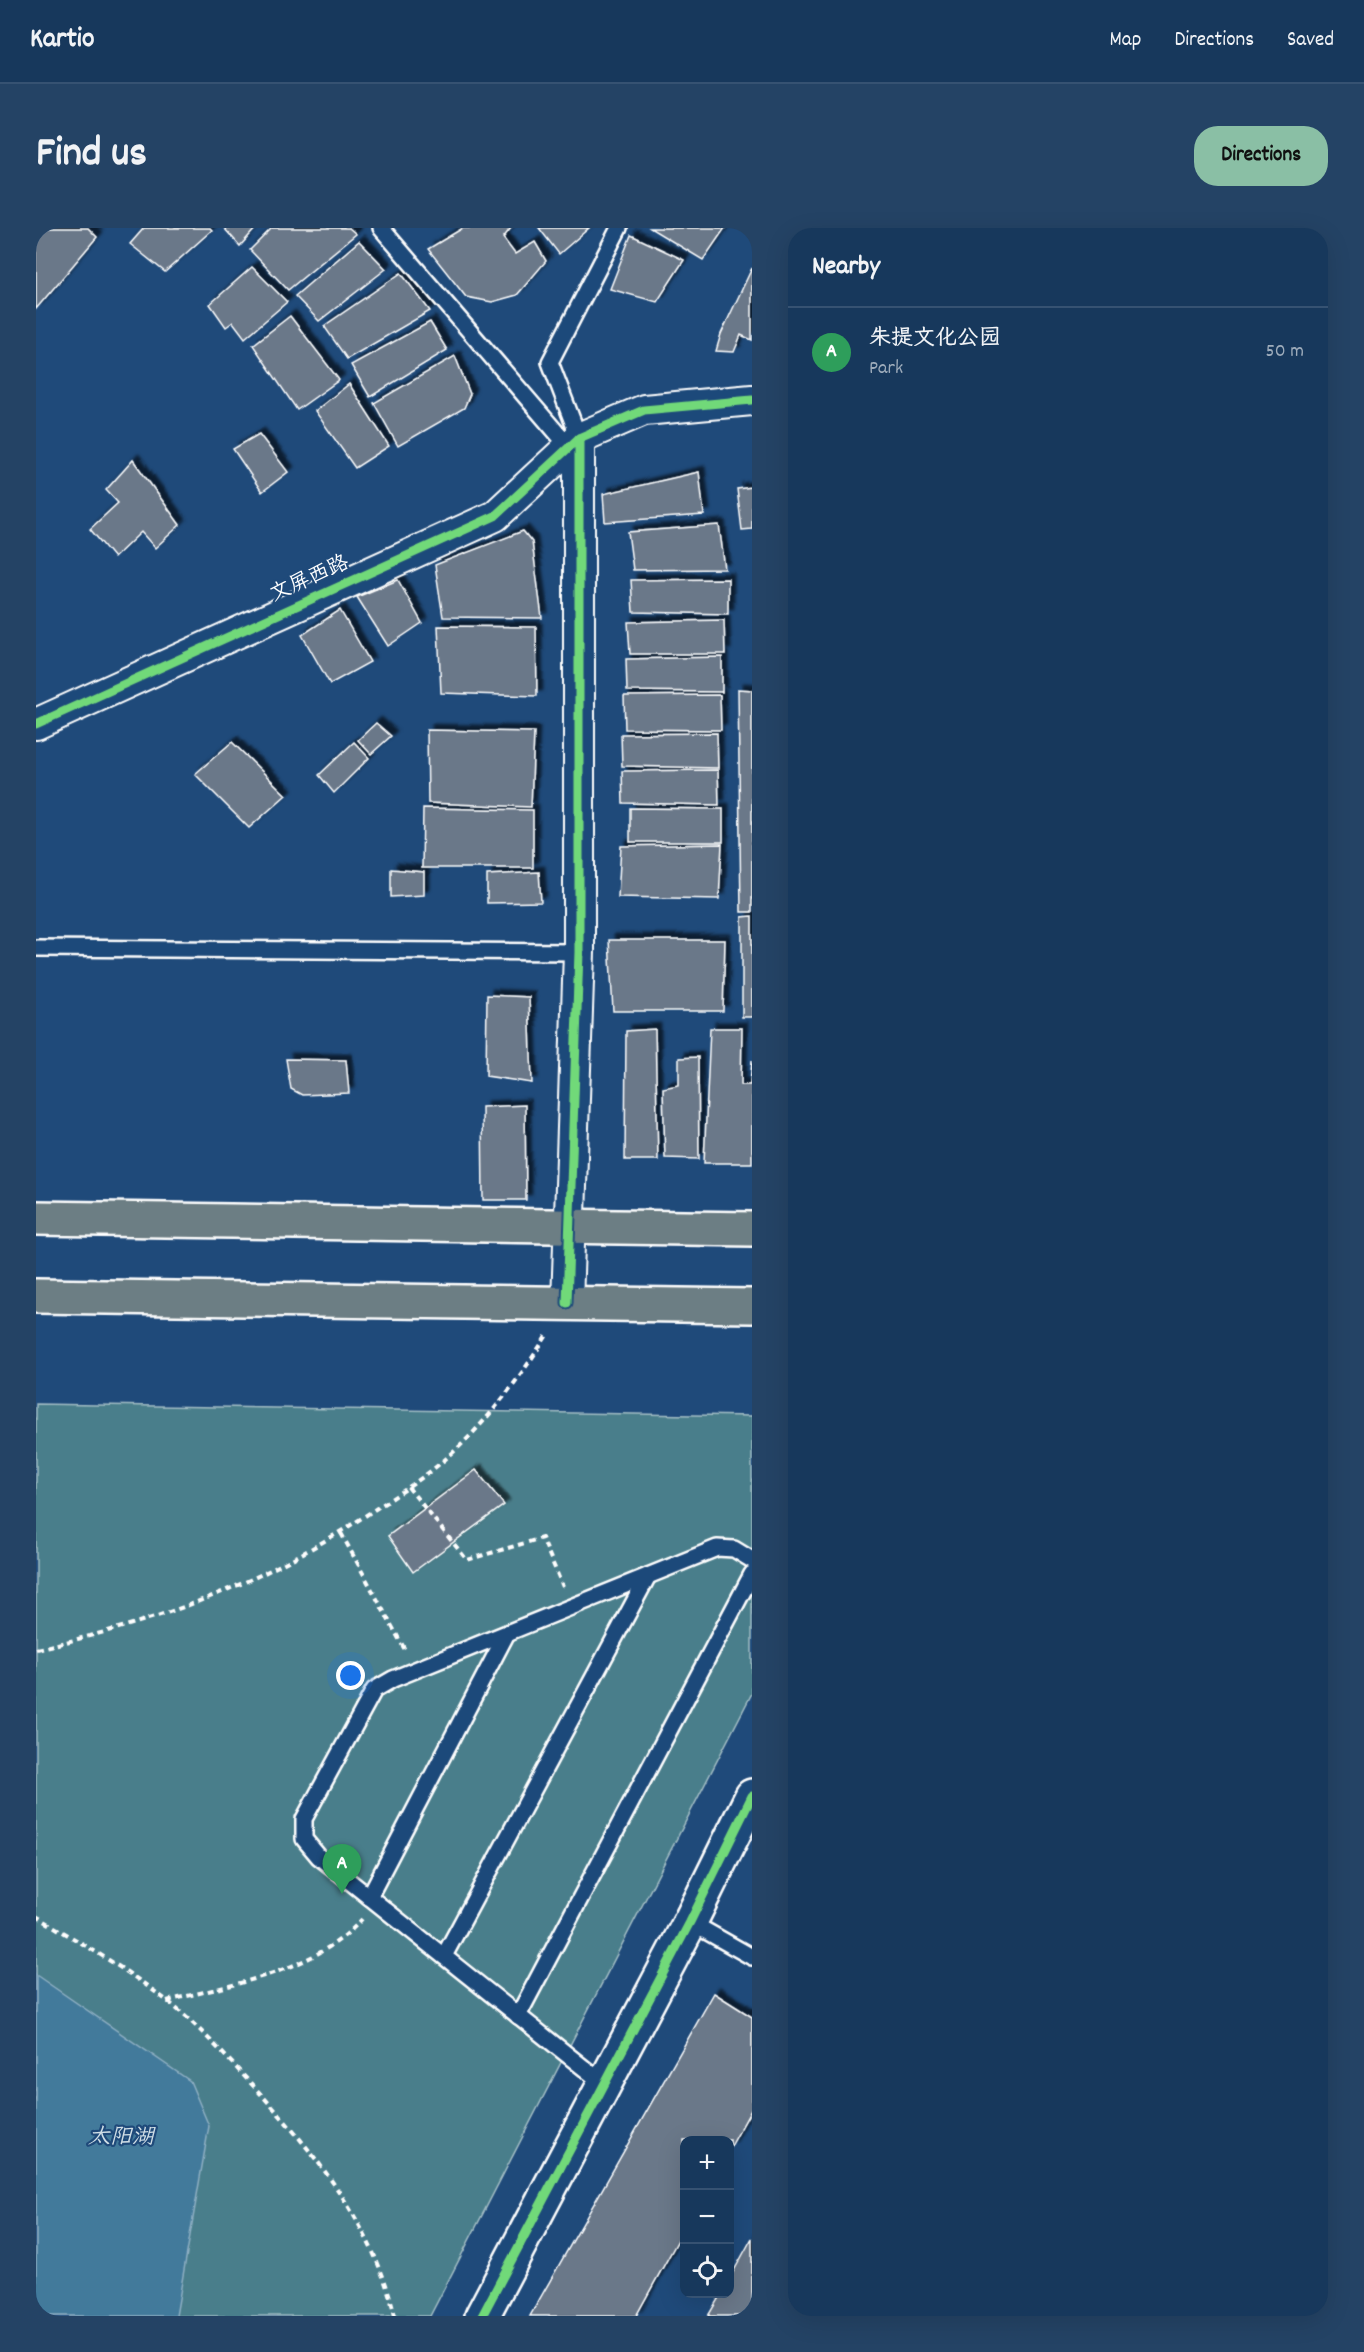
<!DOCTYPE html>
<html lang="en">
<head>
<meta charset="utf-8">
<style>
	body { margin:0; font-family:Dekko,"LXGW WenKai TC",sans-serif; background:#244365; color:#f1f3f6 }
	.controls { position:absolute; right:18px; bottom:18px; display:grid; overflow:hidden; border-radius:12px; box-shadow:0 6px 24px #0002 }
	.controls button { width:54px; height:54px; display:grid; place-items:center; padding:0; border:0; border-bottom:2px solid #365272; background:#17385c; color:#f1f3f6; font:30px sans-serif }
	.you { position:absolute; left:315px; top:1448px; width:21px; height:21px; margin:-15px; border:4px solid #fff; border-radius:50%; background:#1a73e8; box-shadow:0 0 0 9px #1a73e833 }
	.badge { display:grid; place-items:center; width:39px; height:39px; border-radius:50%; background:#8abfa5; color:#fff; font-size:20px; font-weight:700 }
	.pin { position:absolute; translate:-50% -50px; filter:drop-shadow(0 2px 3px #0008) }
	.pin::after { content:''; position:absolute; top:32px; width:21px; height:18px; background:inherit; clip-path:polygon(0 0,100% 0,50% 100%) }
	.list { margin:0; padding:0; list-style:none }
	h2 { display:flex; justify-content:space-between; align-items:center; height:78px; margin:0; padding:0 24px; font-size:26px }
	h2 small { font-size:20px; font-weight:400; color:#9eacbb }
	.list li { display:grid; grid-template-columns:39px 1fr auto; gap:18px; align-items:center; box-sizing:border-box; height:90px; padding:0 24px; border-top:2px solid #365272 }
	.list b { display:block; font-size:22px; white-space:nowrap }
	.list p { margin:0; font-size:20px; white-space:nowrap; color:#9eacbb }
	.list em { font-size:20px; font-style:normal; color:#9eacbb }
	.icon { flex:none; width:33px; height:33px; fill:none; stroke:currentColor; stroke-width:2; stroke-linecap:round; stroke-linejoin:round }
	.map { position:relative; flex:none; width:716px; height:2088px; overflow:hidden; border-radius:24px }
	header { display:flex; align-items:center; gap:36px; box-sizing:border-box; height:84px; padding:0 30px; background:#17385c; border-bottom:2px solid #365272 }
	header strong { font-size:28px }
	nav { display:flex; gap:33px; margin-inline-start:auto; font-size:21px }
	.intro { display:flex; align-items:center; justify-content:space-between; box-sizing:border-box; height:144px; padding:0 36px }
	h1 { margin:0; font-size:42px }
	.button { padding:15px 27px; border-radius:24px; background:#8abfa5; color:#111; font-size:21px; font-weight:700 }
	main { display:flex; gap:36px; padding:0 36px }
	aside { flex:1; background:#17385c; border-radius:24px; box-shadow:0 6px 24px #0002 }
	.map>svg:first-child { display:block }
	.green { fill:#497e8b; stroke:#a4bec5; stroke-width:1.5 }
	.water { fill:#427a9b; stroke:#8eafc3; stroke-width:1.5 }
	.building { fill:#6b7889; stroke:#fff; stroke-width:1.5; filter:url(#shadow) }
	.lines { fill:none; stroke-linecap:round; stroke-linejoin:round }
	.service-casing { stroke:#fff; stroke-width:20 }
	.minor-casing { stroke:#fff; stroke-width:34 }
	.tertiary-casing { stroke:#fff; stroke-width:38 }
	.trunk-casing { stroke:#fff; stroke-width:38 }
	.path { stroke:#fff; stroke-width:4; stroke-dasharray:6 4.5; stroke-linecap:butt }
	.service { stroke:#1f4a7a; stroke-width:15 }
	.minor { stroke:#1f4a7a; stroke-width:30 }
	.tertiary { stroke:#1f4a7a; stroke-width:33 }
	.trunk { stroke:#6c7e84; stroke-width:33 }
	.cycleway-casing { stroke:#1f4a7a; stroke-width:13 }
	.cycleway { stroke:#71d979; stroke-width:9 }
	.labels { text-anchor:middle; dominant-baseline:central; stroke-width:4.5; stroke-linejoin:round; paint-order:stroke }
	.street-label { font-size:21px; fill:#fff; stroke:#1f4a7a }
	.water-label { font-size:22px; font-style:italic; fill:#d0dee6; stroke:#1f4a7a }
</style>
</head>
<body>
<header>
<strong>Kartio</strong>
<nav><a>Map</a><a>Directions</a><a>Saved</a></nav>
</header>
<div class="intro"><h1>Find us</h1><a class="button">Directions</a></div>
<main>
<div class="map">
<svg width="716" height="2088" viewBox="0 0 716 2088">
	<defs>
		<filter id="shadow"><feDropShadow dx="5.5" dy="-5.5" stdDeviation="1.5" flood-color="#0009"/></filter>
	</defs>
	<rect width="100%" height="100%" fill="#1f4a7a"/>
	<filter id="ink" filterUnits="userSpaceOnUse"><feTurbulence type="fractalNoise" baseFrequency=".0167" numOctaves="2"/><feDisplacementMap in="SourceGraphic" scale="12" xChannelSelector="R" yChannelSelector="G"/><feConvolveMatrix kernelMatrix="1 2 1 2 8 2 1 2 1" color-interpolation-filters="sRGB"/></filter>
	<g filter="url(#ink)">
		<!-- green -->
		<path class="green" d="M0 1176 716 1188V1465L394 2088H0Z"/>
		<!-- water -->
		<path class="water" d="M0 1747 154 1853 173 1898 140 2088H0Z"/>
		<!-- building -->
		<g class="building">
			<path d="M0 0H52L61 9 0 81Z"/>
			<path d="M108 0H174L176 2 129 44 94 16Z"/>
			<path d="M188 0H220L204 18Z"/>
			<path d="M236 0H313L320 6 252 62 214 22Z"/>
			<path d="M427 0H475L467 10 479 26 499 14 510 33 481 67 456 74 430 69 392 21Z"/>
			<path d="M503 0H553L523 26Z"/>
			<path d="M614 0H689L667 32Z"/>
			<path d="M595 7 648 32 621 74 574 61Z"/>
			<path d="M323 13 350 41 283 93 259 68Z"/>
			<path d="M216 39 251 74 209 110 197 94 190 99 174 76Z"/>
			<path d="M716 40V112L705 107 698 124 680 123 685 106Z"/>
			<path d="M365 45 394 83 311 131 288 98Z"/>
			<path d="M254 88 303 152 261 182 217 117Z"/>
			<path d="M394 94 411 122 334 169 315 137Z"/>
			<path d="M419 128 434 166 428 180 362 218 338 175Z"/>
			<path d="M313 156 353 218 319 240 279 183Z"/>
			<path d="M223 206 252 244 226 264 197 221Z"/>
			<path d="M97 232 144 297 119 320 105 304 78 330 54 301 82 275 70 262Z"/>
			<path d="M663 244 668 287 569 294 567 266Z"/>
			<path d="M716 259V301L706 302 701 261Z"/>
			<path d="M683 297 689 341 597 342 592 304Z"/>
			<path d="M487 303 496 314 506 390 407 389 399 337Z"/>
			<path d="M692 351V386L597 384 595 352Z"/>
			<path d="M362 352 386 395 352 418 321 369Z"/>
			<path d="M304 382 334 434 294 456 266 407Z"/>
			<path d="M688 392 689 426H594L592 394Z"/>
			<path d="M402 398 500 399 501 468 405 465Z"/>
			<path d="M686 429V464L591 463 590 431Z"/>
			<path d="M702 461 716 462V684H705Z"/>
			<path d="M684 467 685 502 589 501 588 468Z"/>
			<path d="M340 495 355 508 335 526 322 512Z"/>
			<path d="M391 502 498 504 495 579 392 575Z"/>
			<path d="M681 505 682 540 586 538 585 506Z"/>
			<path d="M196 514 250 567 213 600 159 546Z"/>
			<path d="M318 514 333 530 298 565 283 547Z"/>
			<path d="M682 542 683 577 587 575 586 543Z"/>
			<path d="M387 580 497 582V640H386Z"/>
			<path d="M594 580 687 581V614H594Z"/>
			<path d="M686 616 683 671 582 669 585 618Z"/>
			<path d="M355 641 388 644V667L355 669Z"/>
			<path d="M503 644 505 674 451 675V647Z"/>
			<path d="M716 688V789H706V689Z"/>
			<path d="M573 712H689L687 783H577Z"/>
			<path d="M451 767 493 769 496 855 450 848Z"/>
			<path d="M674 800H706L705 857H714L716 832V935H668Z"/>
			<path d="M619 801 622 932H589L590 803Z"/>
			<path d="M662 829 663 931 629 930 627 860 643 857V830Z"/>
			<path d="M250 831 310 832 313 865 266 867 255 861Z"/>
			<path d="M489 877 490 972H447L446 879Z"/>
			<path d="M440 1242 468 1277 377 1344 352 1308Z"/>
			<path d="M678 1765 716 1789V1880L694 1920V1912H648V2001L600 2088H494Z"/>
			<path d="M716 2010V2088H672L685 2066H694V2050Z"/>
		</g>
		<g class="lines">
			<!-- service casing -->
			<g class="service-casing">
				<g id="service">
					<path d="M345 0 533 219"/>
					<path d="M543 210 514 134 583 0"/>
					<path d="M0 720 543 724"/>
					<path d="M333 1669 471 1405"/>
					<path d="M654 1694 716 1729"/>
					<path d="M408 1728 612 1348"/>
					<path d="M482 1788 716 1346"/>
					<path d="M568 1856 283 1629 268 1611V1591L338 1462 357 1451 681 1320 698 1321 716 1332"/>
				</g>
			</g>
			<!-- minor casing -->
			<g class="minor-casing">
				<g id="minor">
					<path d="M0 496 459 288 543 210"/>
					<path d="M531 1075 543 724V210L608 182 716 172"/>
				</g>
			</g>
			<!-- tertiary casing -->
			<g class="tertiary-casing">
				<path id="tertiary" d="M446 2088 654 1694 716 1568"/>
			</g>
			<!-- trunk casing -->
			<g class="trunk-casing">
				<g id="trunk">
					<path d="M0 990 716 1001"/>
					<path d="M0 1068 716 1078"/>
				</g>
			</g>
			<!-- path -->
			<g class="path">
				<path d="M372 1259 431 1332 506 1310 527 1359"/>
				<path d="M305 1305 369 1422"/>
				<path d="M0 1421C129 1392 231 1354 341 1280 371 1261 403 1239 428 1214 460 1182 487 1145 511 1107"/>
				<path d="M0 1688C44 1714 90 1741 130 1772 158 1794 184 1822 208 1848 273 1917 337 1994 359 2088"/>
				<path d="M131 1773C197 1756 279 1744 326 1691"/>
			</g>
			<!-- service -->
			<use href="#service" class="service"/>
			<!-- minor -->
			<use href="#minor" class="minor"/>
			<!-- tertiary -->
			<use href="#tertiary" class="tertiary"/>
			<!-- trunk -->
			<use href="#trunk" class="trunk"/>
			<!-- cycleway casing -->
			<g class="cycleway-casing">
				<g id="cycleway">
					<path d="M0 496 459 288 543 210"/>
					<path d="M531 1075 543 724V210L608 182 716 172"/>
					<path d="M446 2088 654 1694 716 1568"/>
				</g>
			</g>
			<!-- cycleway -->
			<use href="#cycleway" class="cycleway"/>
		</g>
	</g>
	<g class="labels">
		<!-- street labels -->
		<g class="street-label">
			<text transform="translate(274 352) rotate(-24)">文屏西路</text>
		</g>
		<!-- water labels -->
		<g class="water-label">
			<text x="85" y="1910">太阳湖</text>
		</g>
	</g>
</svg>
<div class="controls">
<button>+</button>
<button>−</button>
<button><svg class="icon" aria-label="locate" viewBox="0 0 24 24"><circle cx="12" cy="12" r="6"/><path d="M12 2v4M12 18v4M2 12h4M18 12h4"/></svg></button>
</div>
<div class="you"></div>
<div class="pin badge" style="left:306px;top:1666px;background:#2e9e5b">A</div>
</div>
<aside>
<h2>Nearby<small></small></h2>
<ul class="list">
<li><span class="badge" style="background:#2e9e5b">A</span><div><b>朱提文化公园</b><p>Park</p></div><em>50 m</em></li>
</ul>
</aside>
</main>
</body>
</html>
